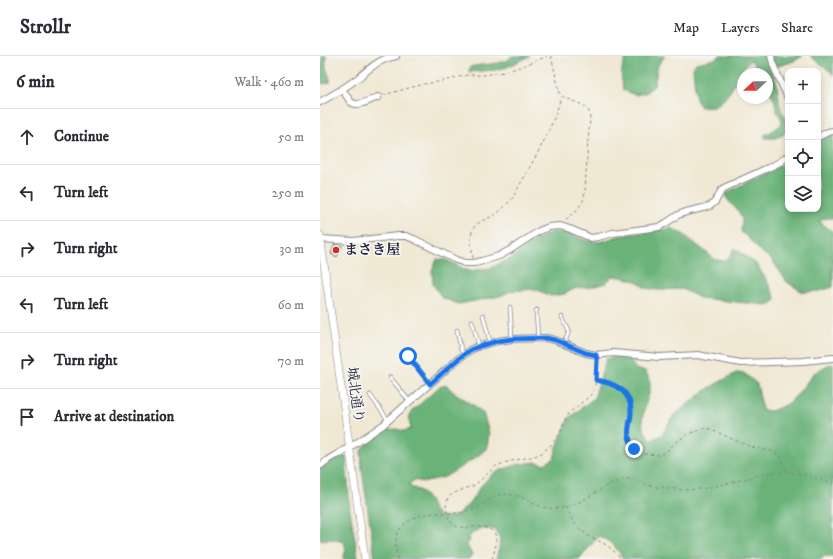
<!DOCTYPE html>
<html lang="en">
<head>
<meta charset="utf-8">
<style>
	body { margin:0; font-family:"IM FELL DW Pica","Noto Serif JP",serif; background:#f7f7f7; color:#2b2b33 }
	.controls { position:absolute; right:12px; top:12px; display:grid; overflow:hidden; border-radius:8px; box-shadow:0 2px 6px #0003 }
	.controls button { width:36px; height:36px; display:grid; place-items:center; padding:0; border:0; border-bottom:1px solid #e1e1e2; background:#fff; color:#2b2b33; font:20px sans-serif }
	.compass { position:absolute; left:417px; top:12px; width:36px; height:36px; border-radius:50%; background:#fff; box-shadow:0 2px 6px #0003; rotate:248deg }
	.stop { position:absolute; width:12px; height:12px; margin:-9px; border:3px solid #1a73e8; border-radius:50%; background:#fff }
	.stop.end { background:#1a73e8; border-color:#fff; box-shadow:0 1px 4px #0008 }
	.list { margin:0; padding:0; list-style:none }
	h2 { display:flex; justify-content:space-between; align-items:center; height:52px; margin:0; padding:0 16px; font-size:17px }
	h2 small { font-size:13px; font-weight:400; color:#7c7c81 }
	.list li { display:grid; grid-template-columns:26px 1fr auto; gap:12px; align-items:center; box-sizing:border-box; height:56px; padding:0 16px; border-top:1px solid #e1e1e2 }
	.list b { display:block; font-size:15px; white-space:nowrap }
	.list em { font-size:13px; font-style:normal; color:#7c7c81 }
	.icon { flex:none; width:22px; height:22px; fill:none; stroke:currentColor; stroke-width:2; stroke-linecap:round; stroke-linejoin:round }
	.map { position:relative; flex:none; width:513px; height:503px; overflow:hidden }
	header { display:flex; align-items:center; gap:24px; box-sizing:border-box; height:56px; padding:0 20px; background:#fff; border-bottom:1px solid #e1e1e2 }
	header strong { font-size:19px }
	nav { display:flex; gap:22px; margin-inline-start:auto; font-size:14px }
	main { display:flex }
	aside { flex:1; background:#fff }
	.map>svg:first-child { display:block }
	.forest { fill:#69b278; stroke:#466a5a }
	.building { fill:#d694cb }
	.lines { fill:none; stroke-linecap:round; stroke-linejoin:round }
	.service-casing { stroke:#898587; stroke-width:4.5 }
	.minor-casing { stroke:#898587; stroke-width:8 }
	.tertiary-casing { stroke:#898587; stroke-width:8 }
	.path { stroke:#898587; stroke-width:1; stroke-dasharray:3 3; stroke-linecap:butt }
	.service { stroke:#fff; stroke-width:3 }
	.minor { stroke:#fff; stroke-width:6 }
	.tertiary { stroke:#fff; stroke-width:7 }
	.route { stroke:#1a73e8; stroke-width:5 }
	.poi-dot { fill:#c8321e; stroke:#f6f6f2; stroke-width:1.5 }
	.labels { text-anchor:middle; dominant-baseline:central; stroke-width:3.5; stroke-linejoin:round; paint-order:stroke }
	.poi-label { font-size:14px; font-weight:bold; fill:#22223b; stroke:#f6f6f2; text-anchor:start }
	.street-label { font-size:14px; fill:#22223b; stroke:#f6f6f2 }
</style>
</head>
<body>
<header>
<strong>Strollr</strong>
<nav><a>Map</a><a>Layers</a><a>Share</a></nav>
</header>
<main>
<aside>
<h2>6 min<small>Walk · 460 m</small></h2>
<ul class="list">
<li><svg class="icon" aria-label="ahead" viewBox="0 0 24 24"><path d="M12 20V5M6 11l6-6 6 6"/></svg><div><b>Continue</b></div><em>50 m</em></li>
<li><svg class="icon" aria-label="left" viewBox="0 0 24 24"><path d="M17 20v-9H6M10 6l-5 5 5 5"/></svg><div><b>Turn left</b></div><em>250 m</em></li>
<li><svg class="icon" aria-label="right" viewBox="0 0 24 24"><path d="M7 20v-9h11M14 6l5 5-5 5"/></svg><div><b>Turn right</b></div><em>30 m</em></li>
<li><svg class="icon" aria-label="left" viewBox="0 0 24 24"><path d="M17 20v-9H6M10 6l-5 5 5 5"/></svg><div><b>Turn left</b></div><em>60 m</em></li>
<li><svg class="icon" aria-label="right" viewBox="0 0 24 24"><path d="M7 20v-9h11M14 6l5 5-5 5"/></svg><div><b>Turn right</b></div><em>70 m</em></li>
<li><svg class="icon" aria-label="arrive" viewBox="0 0 24 24"><path d="M6 21V4h12l-3 4 3 4H6"/></svg><div><b>Arrive at destination</b></div></li>
</ul>
</aside>
<div class="map">
<svg width="513" height="503" viewBox="0 0 513 503">
	<rect width="100%" height="100%" fill="#f6f6f2"/>
	<filter id="ink" filterUnits="userSpaceOnUse"><feTurbulence type="fractalNoise" baseFrequency=".025" numOctaves="2"/><feDisplacementMap in="SourceGraphic" scale="8" xChannelSelector="R" yChannelSelector="G"/><feConvolveMatrix kernelMatrix="1 2 1 2 8 2 1 2 1" color-interpolation-filters="sRGB"/></filter>
	<filter id="wash" filterUnits="userSpaceOnUse"><feTurbulence type="fractalNoise" baseFrequency=".012" numOctaves="4" result="noise"/><feDisplacementMap in="SourceGraphic" scale="16" xChannelSelector="R" yChannelSelector="G"/><feGaussianBlur stdDeviation="0.9" result="paint"/><feColorMatrix in="noise" values="0 0 0 0 0 0 0 0 0 0 0 0 0 0 0 0 0 1.4 0 .05"/><feComposite in="paint" operator="in"/></filter>
	<g filter="url(#wash)">
		<rect width="100%" height="100%" fill="#f0e8d3"/>
		<!-- forest -->
		<g class="forest">
			<path d="M2 0H6V11L10 23V27L3 28 0 22Z"/>
			<path d="M192 0H210L187 11 175 14 149 16 150 11C161 8 177 9 187 4 188 4 192 0 192 0Z"/>
			<path d="M307 0H345L338 9 334 30 325 37 315 39 303 34C301 19 300 13 307 0Z"/>
			<path d="M399 0H483L472 6 458 10 451 7 450 11 457 28 460 50 462 56 465 59 468 67 467 75 463 79 455 82H445L444 79 451 76 461 69 462 64 457 56 454 43 449 34H447V18H438L433 6 430 4C416 17 413 42 394 50 390 51 385 50 381 51L376 44 373 12 376 7 395 3Z"/>
			<path d="M490 0H513V19L512 17Z"/>
			<path d="M510 78H513V162H507L499 165 513 176V231L500 235 483 236 467 226 452 204 439 194 426 180 421 176 422 163 419 156 407 143 406 137 465 107 468 104V153H498V84Z"/>
			<path d="M351 172 363 178 396 204 406 205 415 192 436 208 447 225 456 244 449 249 425 247 380 242 362 233 338 234 326 232 316 225 301 221 293 220 286 227 271 231 256 232 244 238 231 240 215 233 191 235 180 240 139 248 122 242 113 228 112 215 117 203 126 204 149 215 170 212 192 202 210 187 232 176 246 177 265 184 279 186 299 180Z"/>
			<path d="M294 301 311 304C314 312 315 314 325 315 339 334 319 349 323 370 324 374 328 380 331 384L342 379 354 359 389 332 416 317H424L437 328 440 342 442 354 451 355 466 349 477 339 494 317 508 309 513 308V500H505L499 503H477L475 502 466 503H303C298 492 290 485 279 480L259 503H176L179 492 180 482 174 473H160L150 479 147 489 152 499 149 503H55L42 413 41 395 50 385 65 374 76 373 84 375 91 373 89 364 91 356 119 331 127 329 132 335 152 348 163 357 169 377 167 392 158 400 125 421 103 426 94 424 89 429 91 431 101 435 109 444 112 451 118 460 125 461 136 460 150 447 160 431 171 419 181 414 200 408 215 406 224 408 234 403 237 391 249 362 274 342 278 330 286 303Z"/>
			<path d="M20 399 26 401 30 454 38 502 37 503H23L26 493 24 486 11 483 0 484V413Z"/>
		</g>
		<g id="blocks">
			<!-- building -->
			<path class="building" d="M15 188 17 190 18 189 22 190 17 201 11 198Z"/>
		</g>
	</g>
	<g filter="url(#ink)">
		<use href="#blocks" fill-opacity="0" stroke="#898587" stroke-width="1"/>
		<g class="lines">
			<!-- service casing -->
			<g class="service-casing">
				<g id="service">
					<path d="M190 251 192 283"/>
					<path d="M217 254 216 255 218 283"/>
					<path d="M163 259 170 286"/>
					<path d="M242 261 249 275 244 288"/>
					<path d="M152 265 159 290"/>
					<path d="M137 274 141 294 144 298"/>
					<path d="M89 300 109 327"/>
					<path d="M70 321 89 345"/>
					<path d="M50 339 68 364"/>
				</g>
			</g>
			<!-- minor casing -->
			<g class="minor-casing">
				<g id="minor">
					<path d="M451 0 454 11 468 42"/>
					<path d="M22 33C25 37 28 43 31 46 37 52 52 43 58 41"/>
					<path d="M0 46C13 39 26 31 38 22 51 12 58 3 76 0"/>
					<path d="M498 81 508 76 513 75"/>
					<path d="M1 183 33 185 78 180H86L94 183 136 204 145 207H154L162 205 179 200 190 194 219 175 229 171 240 170 250 173 271 182 278 181 293 177 339 171 346 167 358 159 366 156 383 152 390 150 395 146 401 135 404 132 448 112 460 106 468 100"/>
					<path d="M0 410 9 403 35 388 63 369 137 304 150 294 159 290 178 285 192 283 226 282 235 284 266 297 276 299 293 297 305 298 339 301 378 299 399 303 421 307 483 305 513 302"/>
				</g>
			</g>
			<!-- tertiary casing -->
			<g class="tertiary-casing">
				<path id="tertiary" d="M0 179 45 503"/>
			</g>
			<!-- path -->
			<g class="path">
				<path d="M231 0 240 38 245 42 263 49 267 52 269 55 270 63 268 84 265 135 263 145 256 155 244 165"/>
				<path d="M63 39 104 28 124 25 138 21 148 19H164L184 16 206 9 227 0"/>
				<path d="M153 202C152 193 149 179 154 171 159 165 167 163 173 160 180 156 186 149 192 143 210 110 231 78 241 41"/>
				<path d="M277 324 290 326 302 334 310 346 311 356 308 376 309 382 314 393 323 398 341 399 347 395 356 386 370 377 387 372 431 391 452 395 461 401 467 416"/>
				<path d="M246 451C250 463 257 472 267 479 271 482 277 484 281 486 289 490 296 496 301 503"/>
				<path d="M78 503C76 497 75 488 76 482 79 465 101 457 117 457 126 457 134 458 144 456 148 454 154 453 158 451 165 447 172 441 179 439 183 438 188 438 191 439 202 439 210 447 219 450 227 453 238 453 246 451 268 446 284 426 306 423 317 422 325 429 335 431 337 431 339 431 341 431 350 432 359 434 368 434 387 433 406 428 425 423 435 420 446 417 457 416 476 415 495 421 513 428"/>
				<path d="M172 503 176 489V482L175 478 173 475 164 471H155L145 472 135 470 130 465 127 458 126 450 128 442 132 438 155 429 176 410 187 406 215 400 222 397 232 388 240 378 245 364 250 356 270 340 275 331 277 304"/>
			</g>
			<!-- service -->
			<use href="#service" class="service"/>
			<!-- minor -->
			<use href="#minor" class="minor"/>
			<!-- tertiary -->
			<use href="#tertiary" class="tertiary"/>
		</g>
	</g>
	<g class="lines" filter="url(#ink)">
		<!-- route -->
		<path class="route" d="M88 300 110 328 137 304 150 294 160 290 178 285 192 283 226 282 235 284 266 297 276 299 277 304 276 324C294 327 312 335 311 356 311 364 307 373 309 381 310 385 312 389 314 393"/>
	</g>
	<!-- markers -->
	<circle class="poi-dot" cx="16" cy="194" r="4"/>
	<g class="labels">
		<!-- poi labels -->
		<g class="poi-label">
			<text x="24" y="194">まさき屋</text>
		</g>
		<!-- street labels -->
		<g class="street-label">
			<text transform="translate(35 339) rotate(82)">城北通り</text>
		</g>
	</g>
</svg>
<div class="controls">
<button>+</button>
<button>−</button>
<button><svg class="icon" aria-label="locate" viewBox="0 0 24 24"><circle cx="12" cy="12" r="6"/><path d="M12 2v4M12 18v4M2 12h4M18 12h4"/></svg></button>
<button><svg class="icon" aria-label="layers" viewBox="0 0 24 24"><path d="M12 4l9 5-9 5-9-5zM3 14l9 5 9-5"/></svg></button>
</div>
<svg class="compass" viewBox="-18 -18 36 36"><path d="M0-13l5 13h-10z" fill="#e53935"/><path d="M0 13l5-13h-10z" fill="#7c7c81"/></svg>
<div class="stop" style="left:88px;top:300px"></div>
<div class="stop end" style="left:314px;top:393px"></div>
</div>
</main>
</body>
</html>
